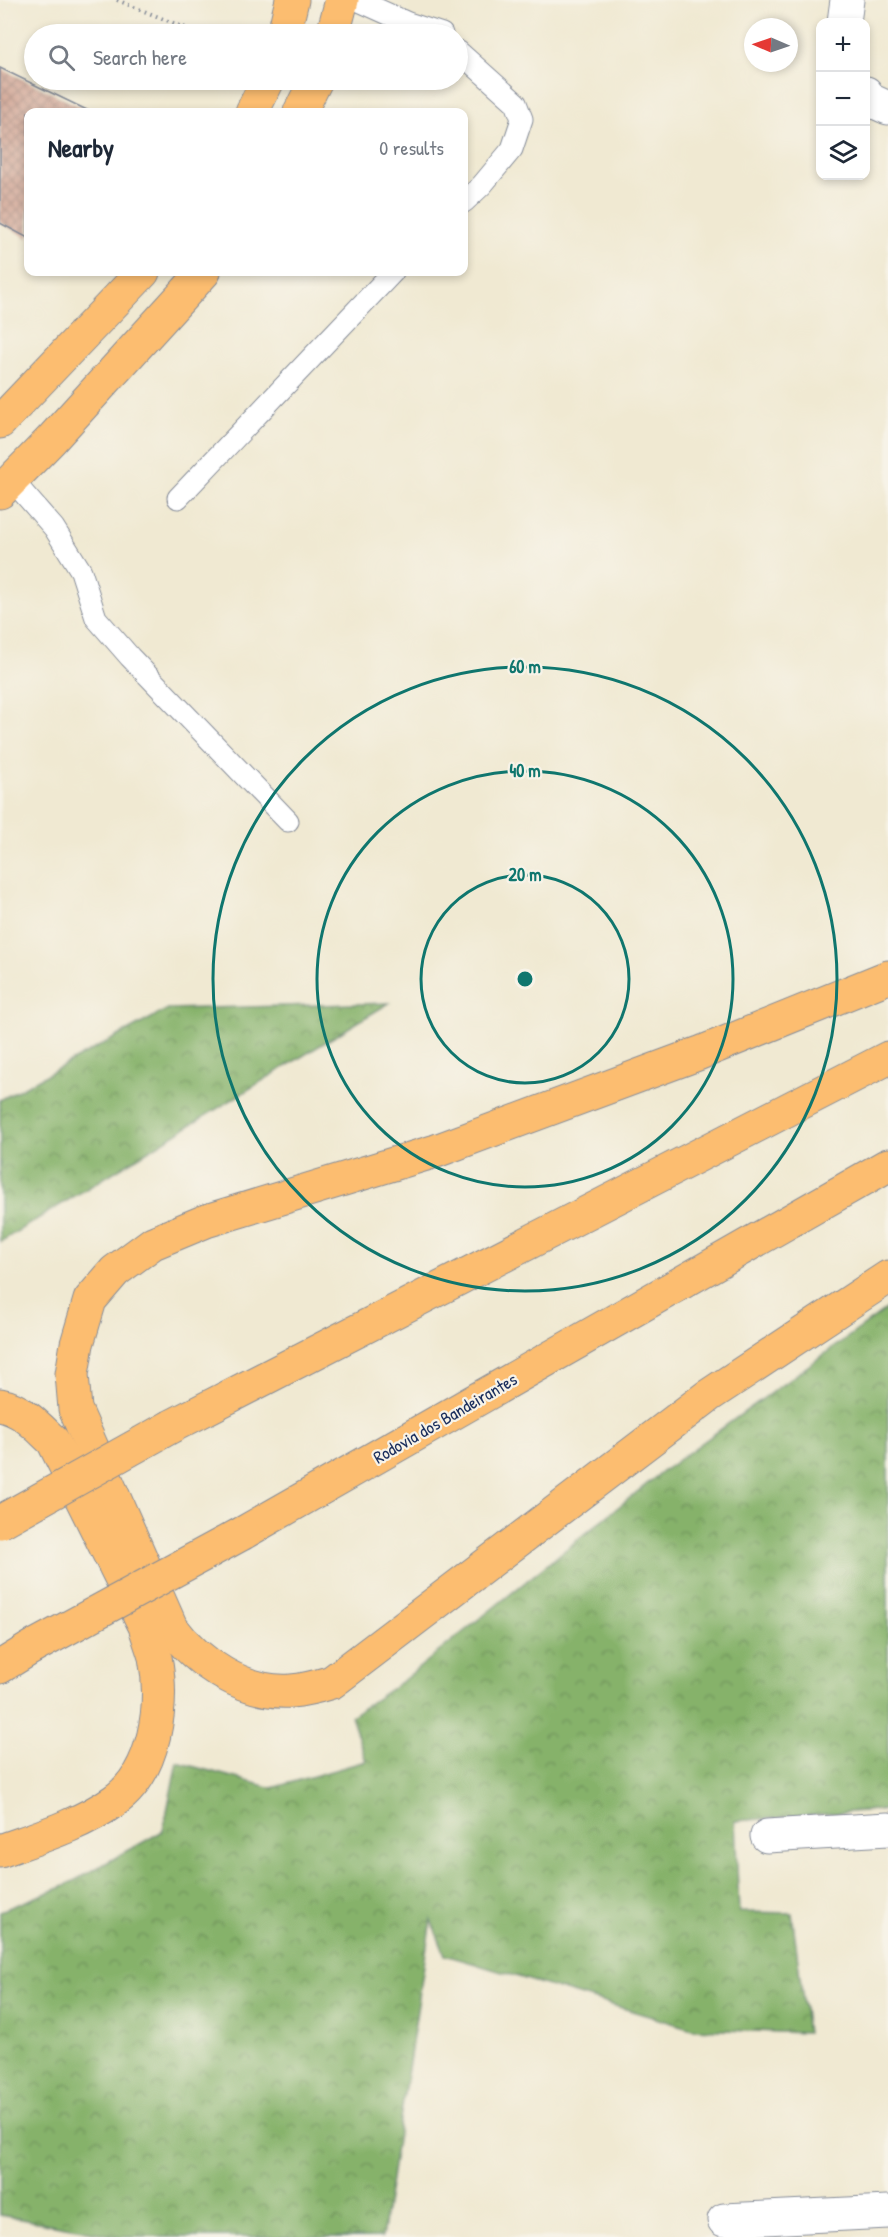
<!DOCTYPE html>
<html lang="en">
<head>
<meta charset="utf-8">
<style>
	body { margin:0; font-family:"Patrick Hand",sans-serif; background:#f2f2f3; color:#1f2937 }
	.controls { position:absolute; right:18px; top:18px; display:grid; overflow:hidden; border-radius:12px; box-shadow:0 3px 9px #0003 }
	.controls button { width:54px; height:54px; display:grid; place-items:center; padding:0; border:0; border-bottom:2px solid #e0e1e3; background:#fff; color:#1f2937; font:30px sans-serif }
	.compass { position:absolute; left:744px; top:18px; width:54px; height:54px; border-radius:50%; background:#fff; box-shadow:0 3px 9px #0003; rotate:272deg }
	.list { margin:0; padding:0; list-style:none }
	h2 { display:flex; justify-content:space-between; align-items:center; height:78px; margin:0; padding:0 24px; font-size:26px }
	h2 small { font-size:20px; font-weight:400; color:#747a83 }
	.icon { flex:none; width:33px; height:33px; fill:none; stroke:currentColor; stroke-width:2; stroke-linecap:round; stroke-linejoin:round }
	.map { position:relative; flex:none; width:888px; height:2237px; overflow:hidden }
	.search { position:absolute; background:#fff; box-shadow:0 3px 9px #0003; left:24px; top:24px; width:444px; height:66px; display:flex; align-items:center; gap:15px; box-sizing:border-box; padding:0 21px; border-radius:33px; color:#747a83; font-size:22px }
	.panel { position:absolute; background:#fff; box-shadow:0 3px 9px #0003; left:24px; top:108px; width:444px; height:168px; border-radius:12px }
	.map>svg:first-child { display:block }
	.forest { fill:url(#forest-crowns); stroke:#507064; stroke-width:1.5 }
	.building { fill:url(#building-cross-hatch) }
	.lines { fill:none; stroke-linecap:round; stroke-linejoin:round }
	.service-casing { stroke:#868c98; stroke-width:23 }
	.minor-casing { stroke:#868c98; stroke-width:35 }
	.primary-casing { stroke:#868c98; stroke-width:35 }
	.motorway-casing { stroke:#868c98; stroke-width:35 }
	.path { stroke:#868c98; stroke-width:4; stroke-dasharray:1.5 4.5; stroke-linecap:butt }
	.service { stroke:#fff; stroke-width:21 }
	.minor { stroke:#fff; stroke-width:33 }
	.primary { stroke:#fcbd6f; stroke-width:33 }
	.motorway { stroke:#fcbd6f; stroke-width:33 }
	.motorway-bridge-casing { stroke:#868c98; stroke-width:35; stroke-linecap:butt }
	.motorway-bridge { stroke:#fcbd6f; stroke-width:33 }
	.ring { fill:none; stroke:#0f766e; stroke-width:3 }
	.labels { text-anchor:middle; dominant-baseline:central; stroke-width:4.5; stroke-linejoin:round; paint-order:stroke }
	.street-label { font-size:18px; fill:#1b2f5e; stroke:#f7f3e8 }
	.centre { fill:#0f766e; stroke:#f7f3e8; stroke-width:3 }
	.ring-label { font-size:18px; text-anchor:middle; font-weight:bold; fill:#0f766e; stroke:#f7f3e8; stroke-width:4.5; stroke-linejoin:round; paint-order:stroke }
</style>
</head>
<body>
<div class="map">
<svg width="888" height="2237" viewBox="0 0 888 2237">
	<defs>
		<pattern id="forest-crowns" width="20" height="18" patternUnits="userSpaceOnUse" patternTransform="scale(1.5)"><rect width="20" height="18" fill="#86b26a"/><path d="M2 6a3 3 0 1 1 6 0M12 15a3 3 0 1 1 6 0" fill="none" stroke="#6d915a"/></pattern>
		<pattern id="building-cross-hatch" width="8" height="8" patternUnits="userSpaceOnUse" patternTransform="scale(1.5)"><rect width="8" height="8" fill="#ce9f8e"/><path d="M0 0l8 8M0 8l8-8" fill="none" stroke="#a68277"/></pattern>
	</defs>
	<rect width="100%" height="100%" fill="#f7f3e8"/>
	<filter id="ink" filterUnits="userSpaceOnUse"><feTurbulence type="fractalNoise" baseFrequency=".0167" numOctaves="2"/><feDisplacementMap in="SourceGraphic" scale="12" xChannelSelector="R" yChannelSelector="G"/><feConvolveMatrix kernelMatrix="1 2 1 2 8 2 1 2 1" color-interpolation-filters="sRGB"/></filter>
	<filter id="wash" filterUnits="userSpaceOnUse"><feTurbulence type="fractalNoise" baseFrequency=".008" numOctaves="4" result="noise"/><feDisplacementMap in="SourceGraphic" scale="24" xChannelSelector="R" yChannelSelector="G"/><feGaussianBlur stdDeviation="1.35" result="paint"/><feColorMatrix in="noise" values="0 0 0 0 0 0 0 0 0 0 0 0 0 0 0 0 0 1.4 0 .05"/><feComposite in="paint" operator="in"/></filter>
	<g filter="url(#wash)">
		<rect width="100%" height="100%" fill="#f0e9d2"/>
		<!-- forest -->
		<g class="forest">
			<path d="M389 1003 0 1242V1100L168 1009Z"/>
			<path d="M888 1308V1809L735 1821 739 1912 792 1913 807 2033 692 2029 445 1955 431 1920 382 2237H120L0 2215V1911L65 1886 163 1831 177 1762 272 1788 366 1761 351 1716 405 1679 663 1471Z"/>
		</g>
		<g id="blocks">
			<!-- building -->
			<path class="building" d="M0 68 91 112H28V238L0 223Z"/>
		</g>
	</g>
	<g filter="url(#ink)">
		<use href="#blocks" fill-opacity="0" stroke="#868c98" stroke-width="1.5"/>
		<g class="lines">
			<!-- service casing -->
			<g class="service-casing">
				<g id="service">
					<path d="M357 0 408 23 442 34"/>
					<path d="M458 51 516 103 522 119 512 149 482 185 464 202"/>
					<path d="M12 480 54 528 81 571 96 618 130 657 288 821"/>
					<path d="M178 498 393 272"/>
				</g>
			</g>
			<!-- minor casing -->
			<g class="minor-casing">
				<g id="minor">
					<path d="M844 22 847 0"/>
					<path d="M866 93 868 99 888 108"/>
					<path d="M767 1836 888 1829"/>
					<path d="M724 2220 888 2212"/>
				</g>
			</g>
			<!-- primary casing -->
			<g class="primary-casing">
				<g id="primary">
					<path d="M284 34 292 0"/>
					<path d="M333 34 342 0"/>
					<path d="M252 112 268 80"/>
					<path d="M300 112 316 80"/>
					<path d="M0 422 143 272"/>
					<path d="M0 492 51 440 204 272"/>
				</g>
			</g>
			<!-- motorway casing -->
			<g class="motorway-casing">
				<g id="motorway">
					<path d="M888 977 700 1053 436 1151 206 1221 153 1243 115 1271 90 1300 77 1344 72 1374 75 1409 171 1627C197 1663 245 1694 291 1691 306 1690 319 1686 332 1682L708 1396 888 1277"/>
					<path d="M0 1405C22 1409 37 1426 53 1441L145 1626C148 1636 152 1647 155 1657 164 1704 156 1772 114 1801 80 1825 39 1837 0 1851"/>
					<path d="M172 1426 888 1058"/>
					<path d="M243 1533 888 1165"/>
					<path d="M0 1667 31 1648"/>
				</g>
			</g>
			<!-- path -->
			<path class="path" d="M117 0 183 27 207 34"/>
			<!-- service -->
			<use href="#service" class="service"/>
			<!-- minor -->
			<use href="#minor" class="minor"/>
			<!-- primary -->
			<use href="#primary" class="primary"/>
			<!-- motorway -->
			<use href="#motorway" class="motorway"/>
			<!-- motorway-bridge casing -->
			<g class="motorway-bridge-casing">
				<g id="motorway-bridge">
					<path d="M0 1522 172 1426"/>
					<path d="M31 1648 243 1533"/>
				</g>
			</g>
			<!-- motorway-bridge -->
			<use href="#motorway-bridge" class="motorway-bridge"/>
		</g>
	</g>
	<!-- distance rings -->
	<g class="ring">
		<circle cx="525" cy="979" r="104"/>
		<circle cx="525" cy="979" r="208"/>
		<circle cx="525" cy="979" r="312"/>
	</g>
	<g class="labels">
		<!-- street labels -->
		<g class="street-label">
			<text transform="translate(445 1418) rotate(-30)">Rodovia dos Bandeirantes</text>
		</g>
	</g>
	<circle cx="525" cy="979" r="9" class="centre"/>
	<g class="ring-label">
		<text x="525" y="673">60 m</text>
		<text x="525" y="777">40 m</text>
		<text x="525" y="881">20 m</text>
	</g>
</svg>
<div class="controls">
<button>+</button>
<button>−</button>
<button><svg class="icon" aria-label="layers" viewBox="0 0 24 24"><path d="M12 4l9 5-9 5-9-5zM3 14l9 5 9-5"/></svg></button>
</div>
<svg class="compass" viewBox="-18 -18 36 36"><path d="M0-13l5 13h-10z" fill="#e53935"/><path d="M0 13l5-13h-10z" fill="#747a83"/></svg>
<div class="search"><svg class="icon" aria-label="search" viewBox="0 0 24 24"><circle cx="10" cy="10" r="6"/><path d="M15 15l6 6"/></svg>Search here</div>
<section class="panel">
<h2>Nearby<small>0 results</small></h2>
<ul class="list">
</ul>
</section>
</div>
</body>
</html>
